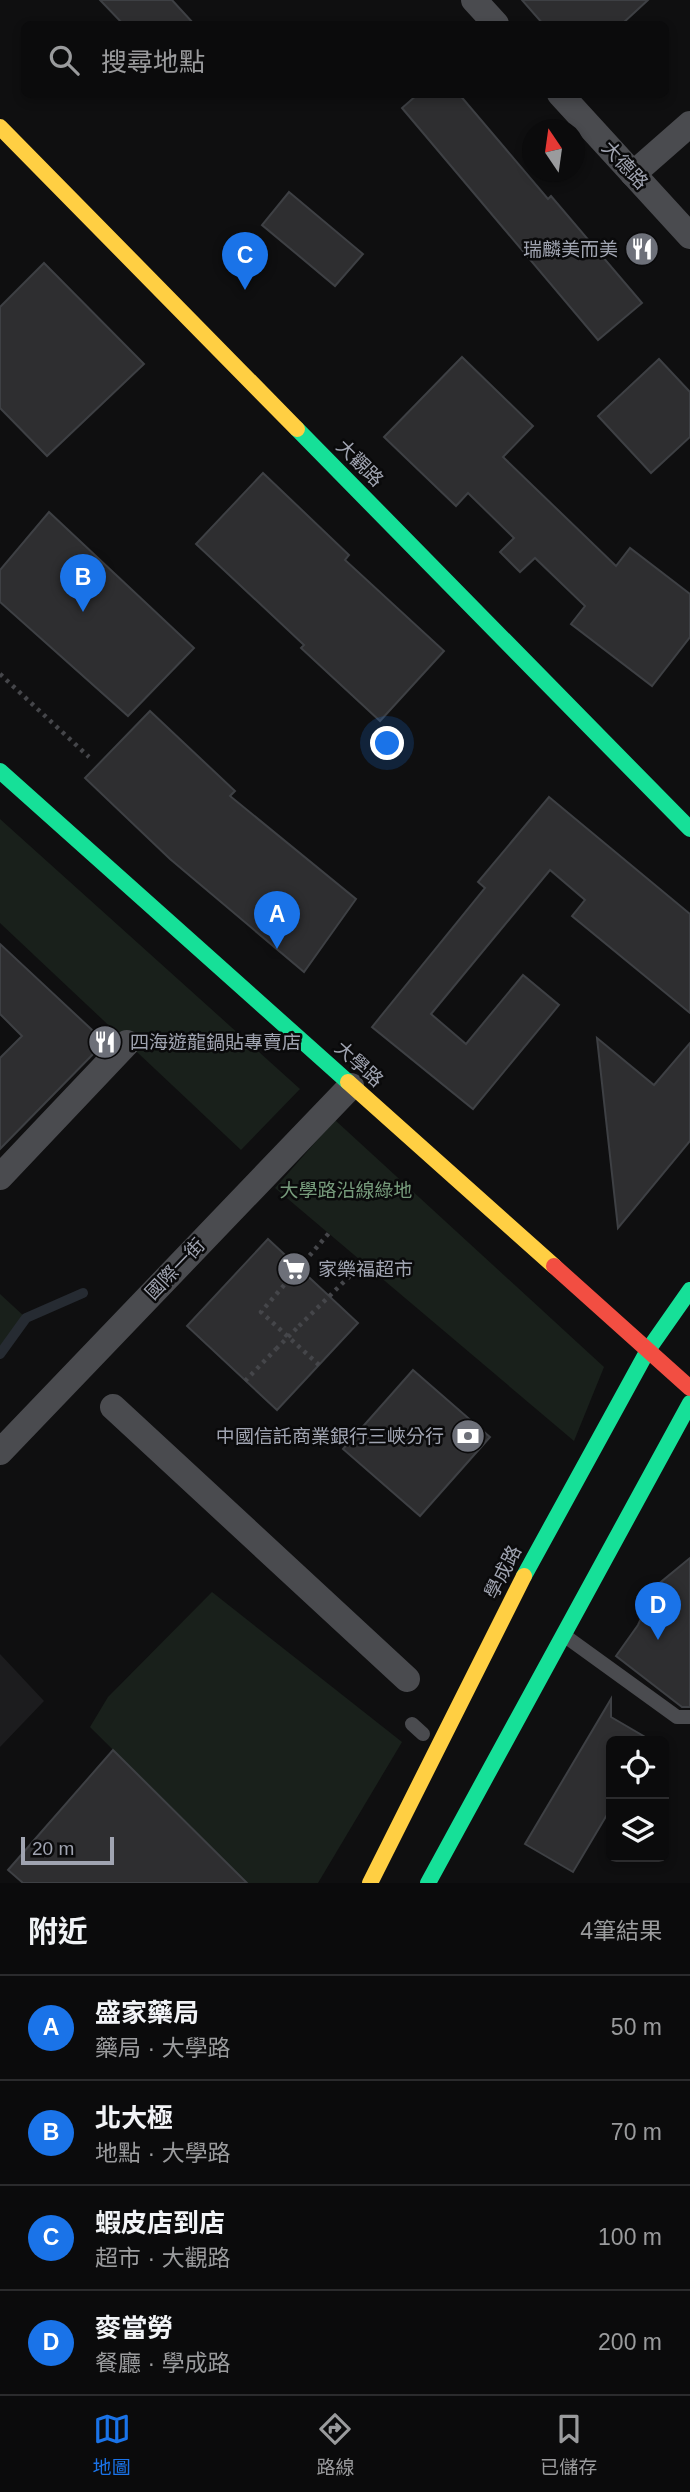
<!DOCTYPE html>
<html lang="zh-TW">
<head>
<meta charset="utf-8">
<style>
	body { margin:0; font-family:Helvetica,"Noto Sans TC",sans-serif; background:#141415; color:#f1f3f6 }
	.controls { position:absolute; right:21px; bottom:21px; display:grid; overflow:hidden; border-radius:10px; box-shadow:0 4px 10px #0003 }
	.controls button { width:63px; height:63px; display:grid; place-items:center; padding:0; border:0; border-bottom:2px solid #2b2b2d; background:#0b0b0c; color:#f1f3f6; font:35px sans-serif }
	.compass { position:absolute; left:522px; top:119px; width:63px; height:63px; border-radius:50%; background:#0b0b0c; box-shadow:0 4px 10px #0003; rotate:347deg }
	.scale { position:absolute; left:21px; bottom:18px; width:93px; box-sizing:border-box; padding-left:7px; border:4px solid #a0a4b1; border-top:0; font-size:19px; line-height:24px; white-space:nowrap; color:#a0a4b1; -webkit-text-stroke:5px #0a0a0b; paint-order:stroke }
	.you { position:absolute; left:388px; top:744px; width:24px; height:24px; margin:-18px; border:5px solid #fff; border-radius:50%; background:#1a73e8; box-shadow:0 0 0 10px #1a73e833 }
	.badge { display:grid; place-items:center; width:46px; height:46px; border-radius:50%; background:#1a73e8; color:#fff; font-size:23px; font-weight:700 }
	.pin { position:absolute; translate:-50% -58px; filter:drop-shadow(0 2px 4px #0008) }
	.pin::after { content:''; position:absolute; top:37px; width:24px; height:21px; background:inherit; clip-path:polygon(0 0,100% 0,50% 100%) }
	.list { margin:0; padding:0; list-style:none }
	h2 { display:flex; justify-content:space-between; align-items:center; height:91px; margin:0; padding:0 28px; font-size:30px }
	h2 small { font-size:23px; font-weight:400; color:#9a9b9d }
	.list li { display:grid; grid-template-columns:46px 1fr auto; gap:21px; align-items:center; box-sizing:border-box; height:105px; padding:0 28px; border-top:2px solid #2b2b2d }
	.list b { display:block; font-size:26px; white-space:nowrap }
	.list p { margin:0; font-size:23px; white-space:nowrap; color:#9a9b9d }
	.list em { font-size:23px; font-style:normal; color:#9a9b9d }
	.icon { flex:none; width:38px; height:38px; fill:none; stroke:currentColor; stroke-width:2; stroke-linecap:round; stroke-linejoin:round }
	.map { position:relative; flex:none; width:690px; height:1883px; overflow:hidden }
	.search { position:absolute; background:#0b0b0c; box-shadow:0 4px 10px #0003; left:21px; right:21px; top:21px; height:77px; display:flex; align-items:center; gap:18px; box-sizing:border-box; padding:0 24px; border-radius:10px; color:#9a9b9d; font-size:26px }
	.sheet { height:511px; background:#0b0b0c }
	nav { display:flex; justify-content:space-around; align-items:center; box-sizing:border-box; height:98px; border-top:2px solid #2b2b2d; background:#0b0b0c; font-size:19px; color:#9a9b9d }
	nav a { display:grid; justify-items:center; gap:4px }
	nav .on { color:#1a73e8 }
	.map>svg:first-child { display:block }
	.built { fill:#1c1c1e }
	.green { fill:#19201b }
	.lines { fill:none; stroke-linecap:round; stroke-linejoin:round }
	.stream { stroke:#262b32; stroke-width:10 }
	.building { fill:#2e2e30; stroke:#3e4044; stroke-width:2 }
	.path { stroke:#45464a; stroke-width:4.5; stroke-dasharray:3.5 5; stroke-linecap:butt }
	.lane { stroke:#4a4b4f; stroke-width:14 }
	.street { stroke:#4a4b4f; stroke-width:26 }
	.fast { stroke:#16e098; stroke-width:16 }
	.slow { stroke:#ffcf43; stroke-width:16 }
	.jam { stroke:#f24e42; stroke-width:16 }
	.path-bridge { stroke:#45464a; stroke-width:4.5; stroke-dasharray:3.5 5; stroke-linecap:butt }
	.labels { text-anchor:middle; dominant-baseline:central; stroke-width:5; stroke-linejoin:round; paint-order:stroke }
	.street-label { font-size:19px; fill:#a0a4b1; stroke:#0a0a0b }
	.poi-label { font-size:19px; fill:#a0a4b1; stroke:#0a0a0b; text-anchor:end }
	.park-label { font-size:19px; fill:#779c7c; stroke:#0a0a0b }
</style>
</head>
<body>
<div class="map">
<svg width="690" height="1883" viewBox="0 0 690 1883">
	<rect width="100%" height="100%" fill="#0f0f10"/>
	<!-- built -->
	<path class="built" d="M0 1654 44 1701 0 1747Z"/>
	<!-- green -->
	<g class="green">
		<path d="M0 819 300 1089 241 1150 0 923Z"/>
		<path d="M335 1120 604 1367 574 1441 275 1188Z"/>
		<path d="M0 1294 26 1318 0 1354Z"/>
		<path d="M212 1592 402 1742 318 1883H247L90 1727 108 1697Z"/>
	</g>
	<g class="lines">
		<!-- stream -->
		<path class="stream" d="M0 1354 26 1318 83 1293"/>
	</g>
	<!-- building -->
	<g class="building">
		<path d="M100 0H172L194 24H123Z"/>
		<path d="M522 0H648L622 24H543Z"/>
		<path d="M418 94H459L548 199 551 196 642 303 598 340 402 108Z"/>
		<path d="M289 192 363 254 335 286 262 225Z"/>
		<path d="M44 263 144 364 47 456 0 408V307Z"/>
		<path d="M462 357 533 426 503 457 616 566 630 548 690 594V637L652 686 571 624 585 606 535 558 520 572 500 552 514 538 468 493 456 506 384 437Z"/>
		<path d="M659 359 690 392V437L651 473 598 416Z"/>
		<path d="M263 473 349 555 345 560 444 651 380 721 301 648 304 645 196 544Z"/>
		<path d="M49 512 194 648 128 716 0 602V570Z"/>
		<path d="M150 711 235 791 230 796 356 899 304 972 170 859 85 778Z"/>
		<path d="M549 797 690 914V1013L572 916 585 900 550 870 431 1014 466 1044 523 975 559 1005 473 1109 372 1027 485 888 478 882Z"/>
		<path d="M0 944 105 1042 0 1149V1058L22 1036 0 1014Z"/>
		<path d="M597 1038 654 1085 690 1043V1141L618 1228Z"/>
		<path d="M268 1239 358 1323 277 1410 187 1326Z"/>
		<path d="M413 1370 490 1437 420 1516 343 1449Z"/>
		<path d="M690 1558V1707H682L616 1656 638 1625 656 1586Z"/>
		<path d="M611 1699V1717L652 1741H611V1808L573 1872 525 1844Z"/>
		<path d="M113 1750 247 1883H23L8 1870Z"/>
	</g>
	<g class="lines">
		<!-- path -->
		<g class="path">
			<path d="M0 674 89 757"/>
			<path d="M299 1326 363 1263"/>
			<path d="M319 1365 261 1312 329 1233"/>
			<path d="M245 1381 276 1349"/>
		</g>
		<!-- lane -->
		<g class="lane">
			<path d="M565 1636 677 1717H690"/>
			<path d="M412 1724 423 1734"/>
		</g>
		<!-- street -->
		<g class="street">
			<path d="M474 0 496 24"/>
			<path d="M560 94 690 236"/>
			<path d="M633 174 690 124"/>
			<path d="M0 1177 127 1043"/>
			<path d="M113 1407 407 1679"/>
			<path d="M0 1452 351 1086"/>
		</g>
		<!-- fast -->
		<g class="fast">
			<path d="M297 429 690 829"/>
			<path d="M0 771 348 1082"/>
			<path d="M524 1576 648 1350 690 1290"/>
			<path d="M428 1883 690 1403"/>
		</g>
		<!-- slow -->
		<g class="slow">
			<path d="M0 127 297 429"/>
			<path d="M348 1082 554 1266"/>
			<path d="M370 1883 524 1576"/>
		</g>
		<!-- jam -->
		<path class="jam" d="M554 1266 690 1388"/>
		<!-- path-bridge -->
		<path class="path-bridge" d="M276 1349 299 1326"/>
	</g>
	<!-- icons -->
	<defs>
		<g id="restaurant-disc" transform="scale(1.75)"><circle r="9.5" fill="#6d7079" stroke="#0a0a0b"/><path d="M-5-6h1v4h1v-4h1v4h1v-4h1v5L-1.5 .5V6h-2V.5L-5-1ZM5-6V6H3V1.5H1.5Q1.5-4 5-6Z" fill="#fff"/></g>
		<g id="supermarket-disc" transform="scale(1.75)"><circle r="9.5" fill="#6d7079" stroke="#0a0a0b"/><path d="M-6-5.5h2.5l.6 2H6L4.5 2H-2.5L-4.4-4H-6ZM-1.5 3.2a1.3 1.3 0 1 0 .1 0ZM3 3.2a1.3 1.3 0 1 0 .1 0Z" fill="#fff"/></g>
		<g id="bank-disc" transform="scale(1.75)"><circle r="9.5" fill="#6d7079" stroke="#0a0a0b"/><path d="M-6-4H6V4H-6ZM0-2.3a2.3 2.3 0 1 0 0 4.6a2.3 2.3 0 1 0 0-4.6Z" fill="#fff"/></g>
	</defs>
	<g fill-rule="evenodd">
		<use href="#restaurant-disc" x="642" y="249"/>
		<use href="#restaurant-disc" x="105" y="1042"/>
		<use href="#supermarket-disc" x="294" y="1269"/>
		<use href="#bank-disc" x="468" y="1436"/>
	</g>
	<g class="labels">
		<!-- street labels -->
		<g class="street-label">
			<text transform="translate(625 165) rotate(47)">大德路</text>
			<text transform="translate(360 463) rotate(45)">大觀路</text>
			<text transform="translate(359 1064) rotate(42)">大學路</text>
			<text transform="translate(175 1269) rotate(-46)">國際一街</text>
			<text transform="translate(503 1572) rotate(-63)">學成路</text>
		</g>
		<!-- poi labels -->
		<g class="poi-label">
			<text x="618" y="249">瑞麟美而美</text>
			<text x="130" y="1042" text-anchor="start">四海遊龍鍋貼專賣店</text>
			<text x="318" y="1269" text-anchor="start">家樂福超市</text>
			<text x="444" y="1436">中國信託商業銀行三峽分行</text>
		</g>
		<!-- park labels -->
		<g class="park-label">
			<text x="346" y="1190">大學路沿線綠地</text>
		</g>
	</g>
</svg>
<div class="controls">
<button><svg class="icon" aria-label="locate" viewBox="0 0 24 24"><circle cx="12" cy="12" r="6"/><path d="M12 2v4M12 18v4M2 12h4M18 12h4"/></svg></button>
<button><svg class="icon" aria-label="layers" viewBox="0 0 24 24"><path d="M12 4l9 5-9 5-9-5zM3 14l9 5 9-5"/></svg></button>
</div>
<svg class="compass" viewBox="-18 -18 36 36"><path d="M0-13l5 13h-10z" fill="#e53935"/><path d="M0 13l5-13h-10z" fill="#9a9b9d"/></svg>
<div class="scale">20 m</div>
<div class="you"></div>
<div class="pin badge" style="left:277px;top:949px">A</div>
<div class="pin badge" style="left:83px;top:612px">B</div>
<div class="pin badge" style="left:245px;top:290px">C</div>
<div class="pin badge" style="left:658px;top:1640px">D</div>
<div class="search"><svg class="icon" aria-label="search" viewBox="0 0 24 24"><circle cx="10" cy="10" r="6"/><path d="M15 15l6 6"/></svg>搜尋地點</div>
</div>
<section class="sheet">
<h2>附近<small>4筆結果</small></h2>
<ul class="list">
<li><span class="badge">A</span><div><b>盛家藥局</b><p>藥局 · 大學路</p></div><em>50 m</em></li>
<li><span class="badge">B</span><div><b>北大極</b><p>地點 · 大學路</p></div><em>70 m</em></li>
<li><span class="badge">C</span><div><b>蝦皮店到店</b><p>超市 · 大觀路</p></div><em>100 m</em></li>
<li><span class="badge">D</span><div><b>麥當勞</b><p>餐廳 · 學成路</p></div><em>200 m</em></li>
</ul>
</section>
<nav>
<a class="on"><svg class="icon" aria-label="map" viewBox="0 0 24 24"><path d="M3 6l6-2 6 2 6-2v14l-6 2-6-2-6 2zM9 4v14M15 6v14"/></svg>地圖</a>
<a><svg class="icon" aria-label="directions" viewBox="0 0 24 24"><path d="M12 3l9 9-9 9-9-9zM9 14v-3h6M13 9l2 2-2 2"/></svg>路線</a>
<a><svg class="icon" aria-label="saved" viewBox="0 0 24 24"><path d="M7 4h10v16l-5-4-5 4z"/></svg>已儲存</a>
</nav>
</body>
</html>
